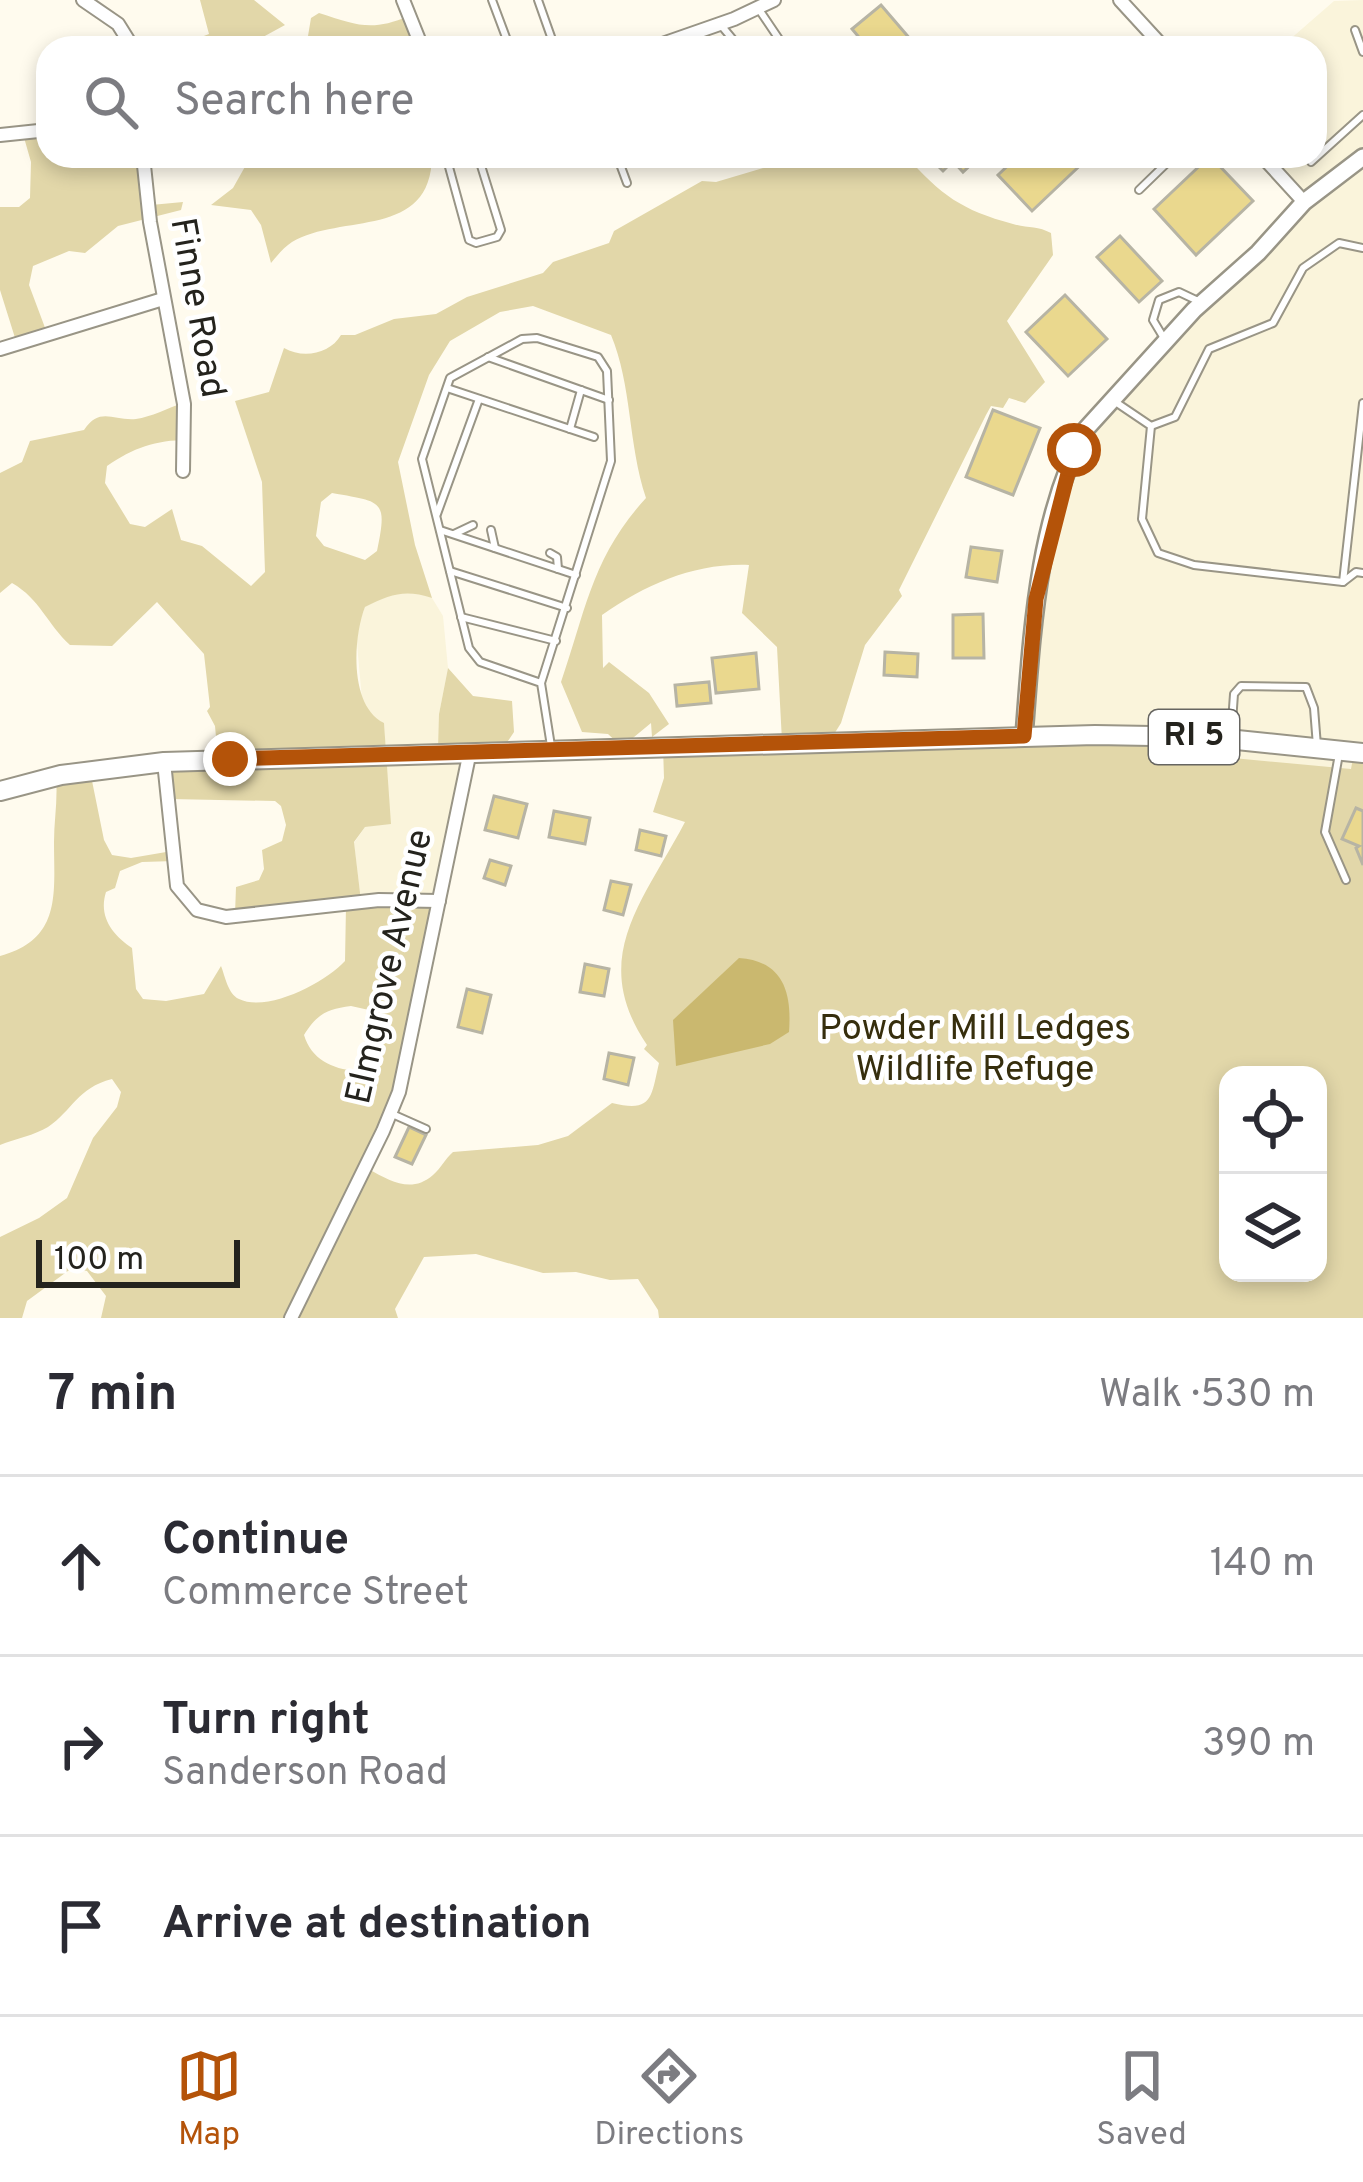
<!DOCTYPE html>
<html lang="en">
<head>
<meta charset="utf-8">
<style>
	body { margin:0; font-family:Overpass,sans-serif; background:#f2f2f3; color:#2b2b33 }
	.controls { position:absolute; right:36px; bottom:36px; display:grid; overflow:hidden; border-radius:24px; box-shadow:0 6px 18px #0003 }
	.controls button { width:108px; height:108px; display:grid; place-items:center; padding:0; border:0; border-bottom:3px solid #e1e1e2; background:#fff; color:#2b2b33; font:60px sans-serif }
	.scale { position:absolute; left:36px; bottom:30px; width:204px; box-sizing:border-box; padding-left:12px; border:6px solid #24231d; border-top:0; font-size:33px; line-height:42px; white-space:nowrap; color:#24231d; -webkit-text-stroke:9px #fff; paint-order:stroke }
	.stop { position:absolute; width:36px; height:36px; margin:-27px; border:9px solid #b45309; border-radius:50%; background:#fff }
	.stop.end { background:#b45309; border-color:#fff; box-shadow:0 3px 12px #0008 }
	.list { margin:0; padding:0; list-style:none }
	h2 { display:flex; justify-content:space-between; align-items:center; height:156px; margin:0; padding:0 48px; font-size:51px }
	h2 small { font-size:39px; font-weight:400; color:#7c7c81 }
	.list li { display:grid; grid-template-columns:78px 1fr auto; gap:36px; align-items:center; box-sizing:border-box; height:180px; padding:0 48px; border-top:3px solid #e1e1e2 }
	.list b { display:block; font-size:45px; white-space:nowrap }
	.list p { margin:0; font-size:39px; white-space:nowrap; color:#7c7c81 }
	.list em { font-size:39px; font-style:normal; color:#7c7c81 }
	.icon { flex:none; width:66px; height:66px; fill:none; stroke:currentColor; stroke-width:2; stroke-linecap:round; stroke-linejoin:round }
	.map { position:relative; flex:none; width:1363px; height:1318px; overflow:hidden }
	.search { position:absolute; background:#fff; box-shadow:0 6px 18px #0003; left:36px; right:36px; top:36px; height:132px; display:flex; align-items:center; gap:30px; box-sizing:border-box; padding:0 42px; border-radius:36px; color:#7c7c81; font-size:45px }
	.sheet { height:696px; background:#fff }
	nav { display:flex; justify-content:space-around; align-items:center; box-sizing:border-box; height:168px; border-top:3px solid #e1e1e2; background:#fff; font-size:33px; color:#7c7c81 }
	nav a { display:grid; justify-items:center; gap:6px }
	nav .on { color:#b45309 }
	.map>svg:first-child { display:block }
	.built { fill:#faf4db }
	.green { fill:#e2d7a9; fill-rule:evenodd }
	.water { fill:#cab86f }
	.building { fill:#ead88e; stroke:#b7b4a4; stroke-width:3 }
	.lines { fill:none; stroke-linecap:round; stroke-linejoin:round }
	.service-casing { stroke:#999586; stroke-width:10 }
	.minor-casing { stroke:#999586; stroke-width:16 }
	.tertiary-casing { stroke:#999586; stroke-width:20 }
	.primary-casing { stroke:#999586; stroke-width:22 }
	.service { stroke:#fff; stroke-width:6 }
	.minor { stroke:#fff; stroke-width:12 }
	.tertiary { stroke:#fff; stroke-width:15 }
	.primary { stroke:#fff; stroke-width:18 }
	.route { stroke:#b45309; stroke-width:15 }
	.labels { text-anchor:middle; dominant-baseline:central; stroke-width:9; stroke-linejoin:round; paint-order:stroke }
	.shield { fill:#fff; stroke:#666561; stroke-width:3 }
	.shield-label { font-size:33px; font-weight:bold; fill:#24231d }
	.street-label { font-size:36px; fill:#24231d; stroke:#fff }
	.park-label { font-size:36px; fill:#362e0d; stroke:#fff }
</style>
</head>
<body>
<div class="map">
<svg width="1363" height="1318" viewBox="0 0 1363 1318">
	<rect width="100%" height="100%" fill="#fffbee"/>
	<!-- built -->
	<g class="built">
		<path d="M1363 0V752L1351 779 1204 853 1213 740 1029 735 1034 643 1063 494 1088 430 1304 204 1264 156H1315V48H1280L1334 1Z"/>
		<path d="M410 590 432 598 443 616 448 668 439 714 469 759 442 898 361 901 354 843 365 827 390 823 384 724 372 717 362 700 356 632 365 607 390 594Z"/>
	</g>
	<!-- green -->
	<g class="green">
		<path d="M200 0H254L285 25 263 37 264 48H137L178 46 209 34Z"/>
		<path d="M319 13C357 25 371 32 409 16L428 48H306L311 18Z"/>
		<path d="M48 130V156H145L151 205 183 202 181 210 118 226 85 253 69 251 33 266 29 285 47 333 16 341 0 290V207H19L30 198 31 162 23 134Z"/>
		<path d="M251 156H432C431 240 341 213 292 242 284 247 277 256 271 263L261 225 251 210 211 205 233 188Z"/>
		<path d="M804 156H906C941 195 961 210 1013 224 1027 228 1038 226 1051 233L1053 255 1007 321 1045 382 1025 403 1009 398 1003 408 991 406 986 415 899 590 902 596 865 645 841 723 831 739H1213L1211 764 1233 758 1351 769 1354 753 1363 752V1318H659L658 1310 638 1279 610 1280 576 1272 543 1273 476 1254 424 1257 395 1309 398 1318H101L106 1296 87 1271 72 1268 27 1301 22 1318H0V1237L39 1218 67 1198 93 1138 117 1107 121 1092 112 1079C77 1088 73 1110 48 1127 35 1135 15 1139 0 1145V956C62 939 54 894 54 842 54 820 58 800 56 777L90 771 104 840 112 855 131 858 172 851 175 861 142 862 120 871 115 888 106 892C98 917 113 935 132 948L136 989 143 999 166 1001 204 994 221 966C225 976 228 994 239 999 268 1013 326 982 345 961L346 906 235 914 236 887 259 880 264 869 262 850 282 841 286 825 281 806 275 801 170 799 167 766 218 758 215 726 207 711 210 707 204 654 157 602 112 646 70 645C47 624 40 599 12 583L0 593V473L22 462 30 441 84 430C100 406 113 421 136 419 151 417 168 408 183 403L187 440C156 440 133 448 107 466L105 483 130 524 145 527 172 509 181 540 202 546 251 586 265 572 262 482 235 401 269 392 284 348C303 359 330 354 341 335H355L394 319 436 314 467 297 543 273 553 262 609 243 614 231 702 181 716 182ZM533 306 611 335C632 385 628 444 646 498 592 557 586 610 561 682L582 732 608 734 622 747 651 723 652 737 669 724 649 693 609 662 603 668 602 615C647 584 694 563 749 565L742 613 777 647 782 741 663 747 664 778 653 812 685 822C643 902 588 958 647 1045L644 1049 659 1063C651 1097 653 1113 612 1103L568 1136 538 1145 453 1152C445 1159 441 1168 433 1175 411 1194 391 1181 368 1169L417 1022 439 901H361L354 842 365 827 391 824 384 723C349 706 353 638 365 607 391 594 405 589 432 598L415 545 398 462 429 375 450 341 500 312ZM332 493C382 502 388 499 377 551L365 560 324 546 316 536 321 502ZM351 1006 369 1010 361 1066 356 1071C332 1069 311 1059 304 1035 317 1014 327 1009 351 1006ZM1228 1075H1318V1273H1228Z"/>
		<path d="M448 668 473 696 512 701 514 732 502 750 438 749 439 714Z"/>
	</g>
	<!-- water -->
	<path class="water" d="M739 958C783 961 792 992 789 1032L770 1044 676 1066 673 1020Z"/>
	<!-- building -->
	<g class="building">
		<path d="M881 5 917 47 916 48H868L852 29Z"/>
		<path d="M928 156H980L963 172 953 161 943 171Z"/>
		<path d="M1018 156H1090L1032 211 998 175Z"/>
		<path d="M1210 156 1253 201 1196 255 1154 209Z"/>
		<path d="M1120 236 1162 281 1139 302 1097 257Z"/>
		<path d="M1065 295 1107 339 1068 376 1026 332Z"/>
		<path d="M993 410 1040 428 1013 495 966 477Z"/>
		<path d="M971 547 1002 551 997 582 966 577Z"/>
		<path d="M983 614 984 658H953V615Z"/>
		<path d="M885 652 918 654 917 677 884 675Z"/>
		<path d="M756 653 759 689 716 693 712 658Z"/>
		<path d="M709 682 711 703 677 706 675 685Z"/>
		<path d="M494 796 527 804 518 838 485 830Z"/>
		<path d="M1356 808 1363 811V865L1356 848 1359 846 1342 839Z"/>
		<path d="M554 811 590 818 585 844 549 837Z"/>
		<path d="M640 830 666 836 661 856 636 850Z"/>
		<path d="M490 860 511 866 505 885 484 878Z"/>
		<path d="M611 881 631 885 623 915 604 910Z"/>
		<path d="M585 964 609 969 604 996 580 992Z"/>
		<path d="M467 989 491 995 482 1033 458 1027Z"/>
		<path d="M609 1053 634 1058 628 1085 604 1079Z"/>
		<path d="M409 1127 426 1135 412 1164 395 1157Z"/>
	</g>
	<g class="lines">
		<!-- service casing -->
		<g class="service-casing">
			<g id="service">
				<path d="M492 0 510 48"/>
				<path d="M538 0 555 48"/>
				<path d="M758 8 785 48"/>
				<path d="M720 24 740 48"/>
				<path d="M1355 30 1363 52"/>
				<path d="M446 156 469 240 476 243 497 237 501 230 478 156"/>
				<path d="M617 156 627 183"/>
				<path d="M1311 162 1363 115"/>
				<path d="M1139 190 1174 156"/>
				<path d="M1165 340 1153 320 1159 300 1179 292 1198 301"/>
				<path d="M488 357 609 400"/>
				<path d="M447 388 594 437"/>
				<path d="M1114 401 1151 426 1142 519 1158 553 1194 565 1343 582 1356 572 1363 573"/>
				<path d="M1151 426 1175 417 1209 349 1273 323 1303 268 1339 243 1363 248"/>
				<path d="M570 429 581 390"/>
				<path d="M437 514 479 399"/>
				<path d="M440 530 576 575"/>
				<path d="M491 530 495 548"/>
				<path d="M454 534 473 525"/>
				<path d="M550 553 557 557 558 569"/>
				<path d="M450 571 567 608"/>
				<path d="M1343 582 1363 403"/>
				<path d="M461 617 556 641"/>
				<path d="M541 683 480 662 469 648 422 459 450 378 522 339 537 338 598 357 607 371 611 461 541 683 551 746"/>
				<path d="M1231 736 1234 694 1241 686 1306 687 1314 708 1317 746"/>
				<path d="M1339 754 1325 832 1346 880"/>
				<path d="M390 1113 426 1129"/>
			</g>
		</g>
		<!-- minor casing -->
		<g class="minor-casing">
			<g id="minor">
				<path d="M83 0 118 24 133 48"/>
				<path d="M403 0 419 40 426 48"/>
				<path d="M1120 0 1164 48"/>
				<path d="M651 48 734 19 774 0"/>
				<path d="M0 135 48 130"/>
				<path d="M143 156 150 222 184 404 183 471"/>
				<path d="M1262 156 1304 202"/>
				<path d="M0 349 163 299"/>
				<path d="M164 762 177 886 197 910 226 917 379 900 439 901"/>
				<path d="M291 1318 383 1131 399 1092 470 751"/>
			</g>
		</g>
		<!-- tertiary casing -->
		<g class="tertiary-casing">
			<path id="tertiary" d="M1024 736C1032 634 1037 520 1086 429L1194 310 1258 253 1304 202 1363 157"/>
		</g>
		<!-- primary casing -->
		<g class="primary-casing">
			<path id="primary" d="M0 791 61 775 164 762 1095 735 1208 737 1363 753"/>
		</g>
		<!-- service -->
		<use href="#service" class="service"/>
		<!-- minor -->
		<use href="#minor" class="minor"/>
		<!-- tertiary -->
		<use href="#tertiary" class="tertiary"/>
		<!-- primary -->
		<use href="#primary" class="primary"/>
	</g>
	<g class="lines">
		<!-- route -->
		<path class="route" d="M230 759 1024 736 1036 599 1074 450"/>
	</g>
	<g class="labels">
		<!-- shield labels -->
		<rect class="shield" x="1149" y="710" width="90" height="54" rx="9"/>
		<g class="shield-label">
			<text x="1194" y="737">RI 5</text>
		</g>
		<!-- street labels -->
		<g class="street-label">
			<text transform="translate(196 308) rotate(80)">Finne Road</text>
			<text transform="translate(391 967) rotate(-77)">Elmgrove Avenue</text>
		</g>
		<!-- park labels -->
		<g class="park-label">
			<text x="975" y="1030">Powder Mill Ledges<tspan x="975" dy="41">Wildlife Refuge</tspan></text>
		</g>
	</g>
</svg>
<div class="controls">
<button><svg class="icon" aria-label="locate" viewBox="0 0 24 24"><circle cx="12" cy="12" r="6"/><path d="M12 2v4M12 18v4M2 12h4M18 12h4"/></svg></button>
<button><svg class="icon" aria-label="layers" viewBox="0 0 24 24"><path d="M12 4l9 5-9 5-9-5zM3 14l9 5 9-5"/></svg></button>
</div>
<div class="scale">100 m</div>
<div class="stop" style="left:1074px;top:450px"></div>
<div class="stop end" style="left:230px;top:759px"></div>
<div class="search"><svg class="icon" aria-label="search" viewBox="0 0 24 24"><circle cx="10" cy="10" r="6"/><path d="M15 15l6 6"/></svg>Search here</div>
</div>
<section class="sheet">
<h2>7 min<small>Walk · 530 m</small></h2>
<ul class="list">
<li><svg class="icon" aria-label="ahead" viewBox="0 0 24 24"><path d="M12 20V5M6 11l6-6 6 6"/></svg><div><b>Continue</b><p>Commerce Street</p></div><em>140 m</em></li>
<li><svg class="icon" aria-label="right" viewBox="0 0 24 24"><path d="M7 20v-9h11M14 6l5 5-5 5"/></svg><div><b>Turn right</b><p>Sanderson Road</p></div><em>390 m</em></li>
<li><svg class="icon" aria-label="arrive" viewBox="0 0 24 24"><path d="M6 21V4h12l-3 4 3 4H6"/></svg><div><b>Arrive at destination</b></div></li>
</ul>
</section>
<nav>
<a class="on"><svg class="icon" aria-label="map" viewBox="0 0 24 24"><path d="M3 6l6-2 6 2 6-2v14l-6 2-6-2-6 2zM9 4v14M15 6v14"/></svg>Map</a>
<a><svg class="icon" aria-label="directions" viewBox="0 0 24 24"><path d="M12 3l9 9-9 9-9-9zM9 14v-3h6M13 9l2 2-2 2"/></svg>Directions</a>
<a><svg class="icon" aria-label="saved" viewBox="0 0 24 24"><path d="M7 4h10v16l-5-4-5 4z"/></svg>Saved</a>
</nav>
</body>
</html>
